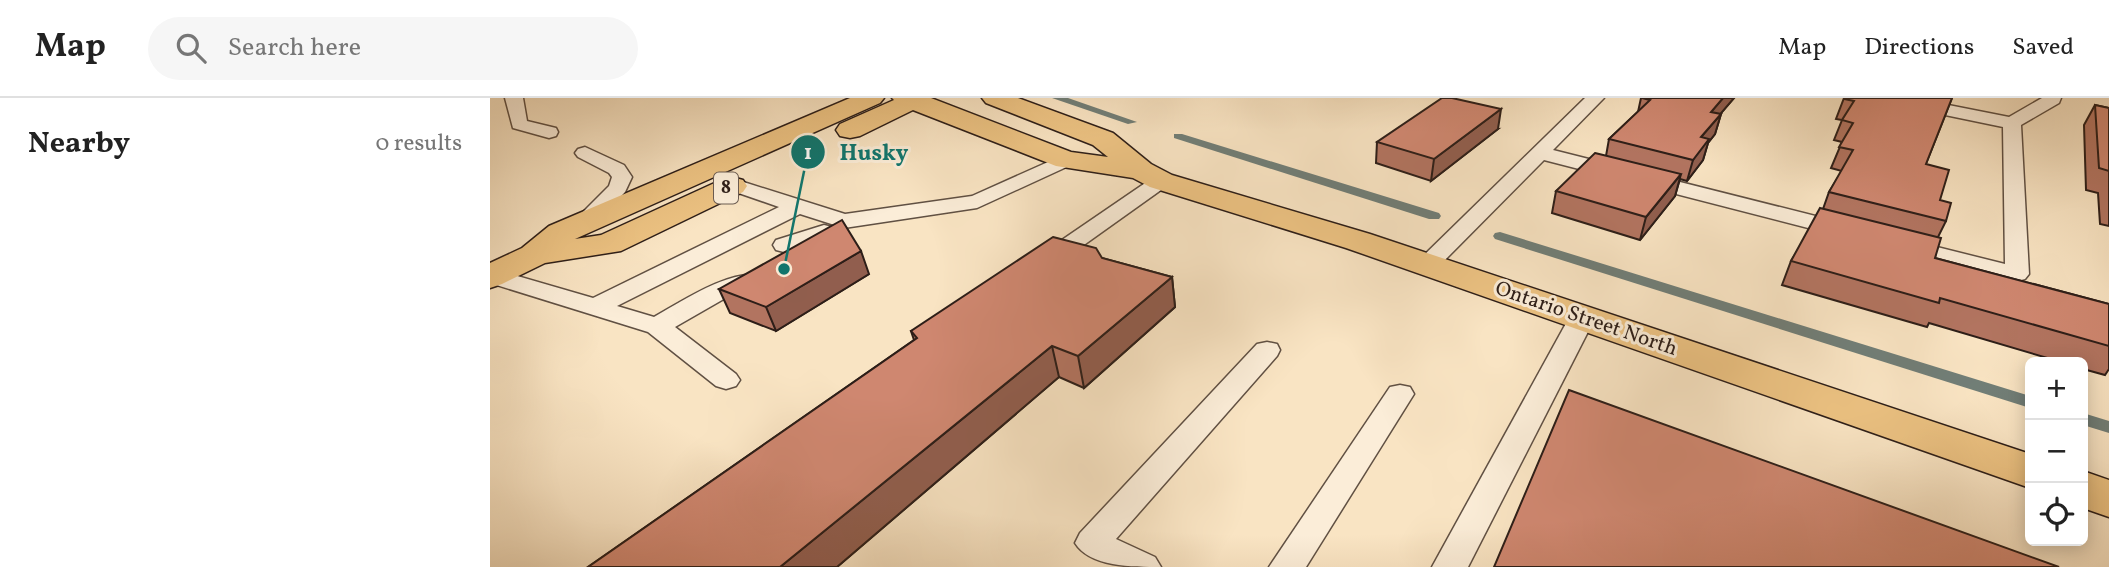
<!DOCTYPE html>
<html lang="en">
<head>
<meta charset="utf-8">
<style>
	body { margin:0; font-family:Vollkorn,serif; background:#f6f6f6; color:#222 }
	.controls { position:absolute; right:21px; bottom:21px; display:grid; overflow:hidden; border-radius:10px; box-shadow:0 4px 18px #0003 }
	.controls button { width:63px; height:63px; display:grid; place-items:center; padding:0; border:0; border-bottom:2px solid #e0e0e0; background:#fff; color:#222; font:35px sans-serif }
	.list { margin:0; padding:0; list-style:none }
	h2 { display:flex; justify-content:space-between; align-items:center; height:91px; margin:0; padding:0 28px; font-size:30px }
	h2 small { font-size:23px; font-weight:400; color:#767676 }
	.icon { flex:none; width:38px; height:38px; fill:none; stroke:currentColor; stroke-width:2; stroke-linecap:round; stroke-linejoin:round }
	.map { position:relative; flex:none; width:1619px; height:469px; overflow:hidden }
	header { display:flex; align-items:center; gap:42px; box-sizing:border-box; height:98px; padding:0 35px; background:#fff; border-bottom:2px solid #e0e0e0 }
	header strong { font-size:33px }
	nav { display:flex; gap:38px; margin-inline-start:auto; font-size:24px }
	.search { width:490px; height:63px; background:#f6f6f6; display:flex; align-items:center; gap:18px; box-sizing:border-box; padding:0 24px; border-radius:38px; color:#767676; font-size:26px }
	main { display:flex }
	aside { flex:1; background:#fff }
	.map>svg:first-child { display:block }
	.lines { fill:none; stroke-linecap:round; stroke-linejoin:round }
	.stream { fill:#717e77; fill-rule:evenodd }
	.lane-casing { stroke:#605043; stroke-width:3 }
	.primary-casing { stroke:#2d1e18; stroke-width:3 }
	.lane { fill:#fbedd8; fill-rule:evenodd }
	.primary { fill:#ecc282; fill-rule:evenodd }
	.wall { fill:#b27460; stroke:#2d1e18; stroke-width:2 }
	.shaded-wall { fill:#915e4e; stroke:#2d1e18; stroke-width:2 }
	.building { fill:#cf8770; stroke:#2d1e18; stroke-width:2 }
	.labels { text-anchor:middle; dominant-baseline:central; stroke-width:6; stroke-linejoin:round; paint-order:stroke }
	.shield { fill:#fbedd8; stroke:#6b5c52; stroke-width:2 }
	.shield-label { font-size:19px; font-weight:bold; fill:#2d1e18 }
	.street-label { font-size:21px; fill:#2d1e18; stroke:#fbedd8 }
	.leader { fill:none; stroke:#0f766e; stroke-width:2.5 }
	.callout-dot { fill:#0f766e; stroke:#fbedd8; stroke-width:2.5 }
	.mark-label { font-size:21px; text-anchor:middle; font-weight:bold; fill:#fff }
	.callout-label { font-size:23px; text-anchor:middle; font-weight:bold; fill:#0f766e; stroke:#fbedd8; stroke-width:6; stroke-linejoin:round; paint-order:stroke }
</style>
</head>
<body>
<header>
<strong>Map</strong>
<div class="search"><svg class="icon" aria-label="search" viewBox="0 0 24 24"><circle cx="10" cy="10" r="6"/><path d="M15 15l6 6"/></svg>Search here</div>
<nav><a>Map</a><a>Directions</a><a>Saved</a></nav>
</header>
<main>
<aside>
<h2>Nearby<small>0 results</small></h2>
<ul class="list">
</ul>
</aside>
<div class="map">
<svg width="1619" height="469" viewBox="0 0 1619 469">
	<rect width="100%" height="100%" fill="#f9e4c3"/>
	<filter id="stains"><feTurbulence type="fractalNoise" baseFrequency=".00286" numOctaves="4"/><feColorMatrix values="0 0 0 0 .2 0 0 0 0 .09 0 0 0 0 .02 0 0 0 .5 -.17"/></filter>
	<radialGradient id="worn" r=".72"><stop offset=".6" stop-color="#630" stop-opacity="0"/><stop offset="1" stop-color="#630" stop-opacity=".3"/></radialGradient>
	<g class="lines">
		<!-- stream -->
		<g class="stream">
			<path d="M562 0H578L647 24 638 26Z"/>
			<path d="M684 36H692L949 115 951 118 949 121H939L684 40Z"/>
			<path d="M1010 134 1540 298V310L1005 141 1003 138 1005 135Z"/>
			<path d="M1593 315 1619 323V335L1593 327Z"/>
		</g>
		<!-- lane casing -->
		<g class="lane-casing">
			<g id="lane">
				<path d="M15 0H33L37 23 66 30 68 34 66 38 59 40 23 30Z"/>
				<path d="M1095 0H1114L1063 52 1365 128 1368 133 1365 138 1357 140 1054 62 945 172H929L925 167 929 162Z"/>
				<path d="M1388 0H1423L1519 19 1552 0H1571L1569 5 1531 27 1539 176 1535 181 1527 183 1403 152 1400 147 1403 142 1411 140 1515 166 1513 29 1397 5Z"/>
				<path d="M95 49 134 67 142 79 135 94 101 130H85L82 125 119 88 122 79 119 75 88 59 85 55 88 51Z"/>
				<path d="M576 56 586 62 583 66 487 110 354 130 310 116 127 208 164 219C191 204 241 170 272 178L275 183 272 188 239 198 185 229 246 276 250 282 246 288 236 291 226 288 158 234 0 185V172L3 171 103 200 289 109 237 91 234 87 237 83 244 81 355 116 482 98Z"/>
				<path d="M671 77 678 79 681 83 678 87 563 169H547L543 164 547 159 664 79Z"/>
				<path d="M334 127 342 129 345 134 329 160H313L309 155 314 148 294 154 286 152 283 147 286 142Z"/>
				<path d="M1092 212 1101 215 1105 220 978 469H942L1079 220 1083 215Z"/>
				<path d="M777 244 787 246 790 252 787 258 626 441 665 459 671 469C642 469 600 469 585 445L590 435 767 246Z"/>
				<path d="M910 287 920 289 924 296 816 469H779L900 289Z"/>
			</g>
		</g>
		<!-- primary casing -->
		<g class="primary-casing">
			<g id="primary">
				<path d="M360 0H394L390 5 85 141 111 137 231 82 242 79 253 82 257 88 253 94 131 153 55 165 12 186 0 190V165L32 150 59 128Z"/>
				<path d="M402 0H441L581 54 618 59 603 47 496 5 492 0H528L623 35 661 66 682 77 880 136 1540 356V390L856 150 660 89 643 80 566 68 423 12 370 38 360 40 350 38 346 32 350 26 404 2Z"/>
				<path d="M1593 373 1619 382V419L1593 410Z"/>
			</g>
		</g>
		<!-- lane -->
		<use href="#lane" class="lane"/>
		<!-- primary -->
		<use href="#primary" class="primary"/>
	</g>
	<!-- wall -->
	<g class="wall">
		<path d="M1151 0H1244L1230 16H1231L1225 36 1218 45 1213 62 1197 83 1190 81 1185 98 1150 142 1062 115 1066 93 1116 58 1119 41 1148 14Z"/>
		<path d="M1354 0H1462L1436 66 1456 123 1448 139 1445 160 1619 206V271L1615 277 1593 271V264H1571L1439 225 1437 229 1292 187 1301 163 1333 111 1339 94 1352 73 1341 70 1352 44 1344 42 1352 22 1346 21Z"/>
		<path d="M1605 7 1619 10V128L1610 126 1608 95 1596 92 1594 27Z"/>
		<path d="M1008 31 941 83 886 65 887 44Z"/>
		<path d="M612 160 682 179 685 209 594 290 569 279 347 469H98L424 242 421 233Z"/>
		<path d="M379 176 286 233 240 215 229 191Z"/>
	</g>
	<!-- shaded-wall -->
	<g class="shaded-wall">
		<path d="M1233 0H1244L1215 34 1221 14Z"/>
		<path d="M1011 11 1008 31 941 83 944 61Z"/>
		<path d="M1231 16 1225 36 1218 45 1213 62 1197 83 1203 62 1211 39Z"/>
		<path d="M1191 76 1185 98 1150 142 1156 119Z"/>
		<path d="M371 153 379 176 286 233 276 209Z"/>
		<path d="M682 179 685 209 594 290 588 258Z"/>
		<path d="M562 248 569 279 347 469H290Z"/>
	</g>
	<!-- building -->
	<g class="building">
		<path d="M952 0H962L1011 11 944 61 887 44Z"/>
		<path d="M1152 0H1233L1221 14 1231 16 1211 39 1219 41 1203 62 1119 41 1160 2Z"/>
		<path d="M1354 0H1462L1436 66 1459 72 1450 102 1461 105 1456 123 1339 94 1363 52 1349 49 1363 25 1352 22 1364 3 1354 1Z"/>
		<path d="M1605 7 1619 10V73L1609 70Z"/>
		<path d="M1105 55 1191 76 1156 119 1066 93Z"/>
		<path d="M1330 110 1451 140 1445 160 1619 206V248L1450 200 1449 205 1301 163Z"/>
		<path d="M352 122 371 153 276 209 229 191Z"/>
		<path d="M563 139 606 150 612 160 682 179 588 258 562 248 290 469H98L427 240 421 233Z"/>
		<path d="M1079 292 1569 469H1004Z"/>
	</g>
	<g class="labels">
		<!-- shield labels -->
		<rect class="shield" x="224" y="74.5" width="24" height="31" rx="5"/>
		<g class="shield-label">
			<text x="236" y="90">8</text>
		</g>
		<!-- street labels -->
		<g class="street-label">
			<text transform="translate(1096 221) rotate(19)">Ontario Street North</text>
		</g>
	</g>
	<!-- callouts -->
	<path class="leader" d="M294 171L318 54"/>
	<g class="callout-dot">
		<circle cx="294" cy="171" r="7"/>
		<circle cx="318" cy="54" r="18"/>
	</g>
	<g class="mark-label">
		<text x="318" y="61">1</text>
	</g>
	<g class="callout-label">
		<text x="384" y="62">Husky</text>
	</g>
	<rect width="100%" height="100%" filter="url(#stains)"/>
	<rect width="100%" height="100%" fill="url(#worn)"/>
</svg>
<div class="controls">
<button>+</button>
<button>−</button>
<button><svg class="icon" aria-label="locate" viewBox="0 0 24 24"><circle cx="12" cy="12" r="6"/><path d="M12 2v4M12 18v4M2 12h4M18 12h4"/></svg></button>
</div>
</div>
</main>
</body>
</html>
